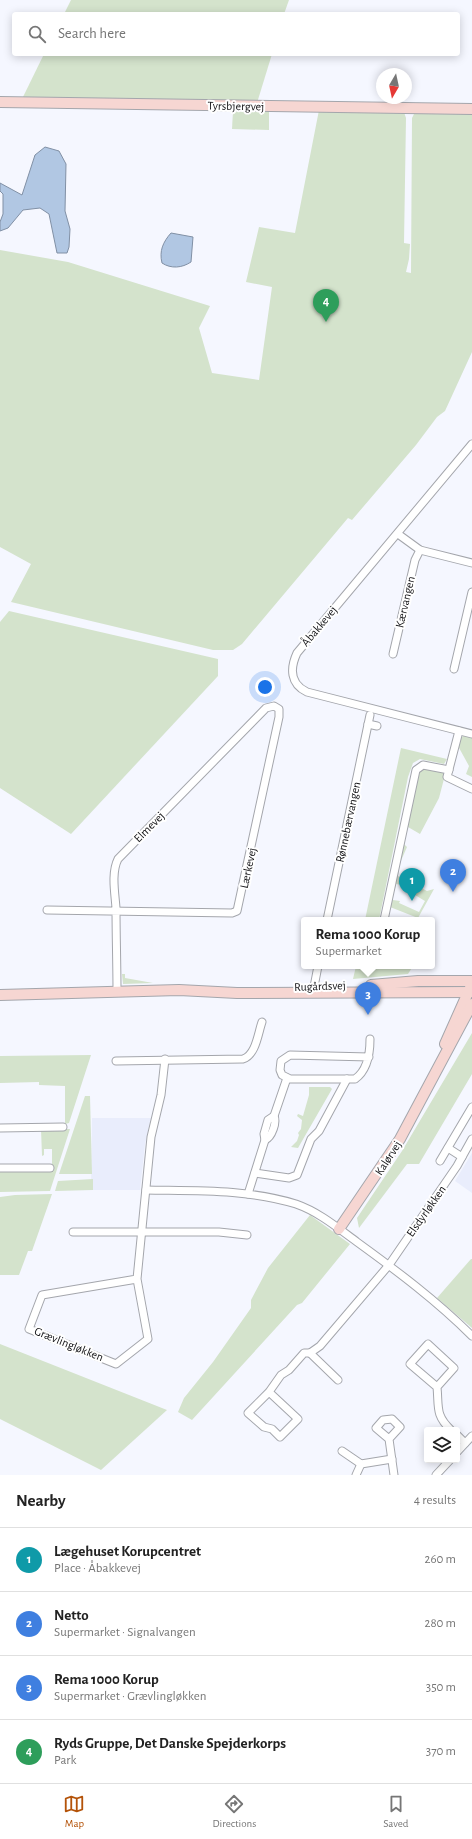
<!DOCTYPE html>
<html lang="en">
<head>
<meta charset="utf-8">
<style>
	body { margin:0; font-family:"Alegreya Sans",sans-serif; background:#f6f6f6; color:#222 }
	.controls { position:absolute; right:12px; bottom:12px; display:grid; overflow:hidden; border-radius:4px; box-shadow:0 2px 10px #0003 }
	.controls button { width:36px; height:36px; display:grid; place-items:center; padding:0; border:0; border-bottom:1px solid #e0e0e0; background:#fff; color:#222; font:20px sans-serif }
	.compass { position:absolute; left:376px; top:68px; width:36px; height:36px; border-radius:50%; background:#fff; box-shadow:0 2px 10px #0003; rotate:189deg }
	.you { position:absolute; left:265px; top:687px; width:14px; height:14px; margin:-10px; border:3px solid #fff; border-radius:50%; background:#1a73e8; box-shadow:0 0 0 6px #1a73e833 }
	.badge { display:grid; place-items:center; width:26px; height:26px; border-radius:50%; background:#b45309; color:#fff; font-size:13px; font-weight:700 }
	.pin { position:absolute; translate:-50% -33px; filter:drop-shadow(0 1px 2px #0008) }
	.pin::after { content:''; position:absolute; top:21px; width:14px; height:12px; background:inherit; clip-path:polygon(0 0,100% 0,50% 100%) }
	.popup { position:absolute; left:301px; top:917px; width:134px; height:52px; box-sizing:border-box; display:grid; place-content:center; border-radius:4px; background:#fff; filter:drop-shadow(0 1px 3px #0005); font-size:13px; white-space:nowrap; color:#767676 }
	.popup b { font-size:15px; color:#222 }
	.popup::after { content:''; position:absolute; left:50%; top:100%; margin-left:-8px; border:8px solid transparent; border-top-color:#fff }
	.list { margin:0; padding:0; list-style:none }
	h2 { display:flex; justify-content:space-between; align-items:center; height:52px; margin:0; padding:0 16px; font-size:17px }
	h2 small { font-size:13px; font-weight:400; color:#767676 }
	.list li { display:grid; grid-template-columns:26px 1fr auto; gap:12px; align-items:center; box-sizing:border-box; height:64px; padding:0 16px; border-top:1px solid #e0e0e0 }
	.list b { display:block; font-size:15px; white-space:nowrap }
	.list p { margin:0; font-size:13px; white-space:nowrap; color:#767676 }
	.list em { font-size:13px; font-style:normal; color:#767676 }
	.icon { flex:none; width:22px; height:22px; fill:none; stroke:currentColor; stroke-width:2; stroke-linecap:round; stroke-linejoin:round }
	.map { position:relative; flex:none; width:472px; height:1475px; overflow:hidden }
	.search { position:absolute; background:#fff; box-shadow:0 2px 10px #0003; left:12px; right:12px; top:12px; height:44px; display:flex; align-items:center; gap:10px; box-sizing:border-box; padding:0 14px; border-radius:4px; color:#767676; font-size:15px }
	.sheet { height:308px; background:#fff }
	nav { display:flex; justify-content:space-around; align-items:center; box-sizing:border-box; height:56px; border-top:1px solid #e0e0e0; background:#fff; font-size:11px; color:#767676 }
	nav a { display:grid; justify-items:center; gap:2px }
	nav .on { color:#b45309 }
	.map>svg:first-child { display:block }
	.built { fill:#e9edfc }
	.green { fill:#d4e3cc }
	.water { fill:#b1c7e3; stroke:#8190a5 }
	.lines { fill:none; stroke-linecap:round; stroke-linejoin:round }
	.street-casing { stroke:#a4a6ac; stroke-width:9 }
	.secondary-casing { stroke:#a4a6ac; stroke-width:12 }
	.street { stroke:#fff; stroke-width:7 }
	.secondary { stroke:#f6d6d2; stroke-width:10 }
	.labels { text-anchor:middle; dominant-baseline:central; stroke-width:4; stroke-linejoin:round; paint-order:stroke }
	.street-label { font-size:12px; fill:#111114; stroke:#fff }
</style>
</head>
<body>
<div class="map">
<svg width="472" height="1475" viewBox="0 0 472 1475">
	<rect width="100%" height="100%" fill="#f5f7ff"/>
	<!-- built -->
	<g class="built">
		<path d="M92 1118H151L145 1144 140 1190H91Z"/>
		<path d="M472 1153V1193L455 1181Z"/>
	</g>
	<!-- green -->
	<g class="green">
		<path d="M71 0H289L284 14H64Z"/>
		<path d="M44 54H272L257 103 22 99Z"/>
		<path d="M319 110 404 112 406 118 404 243 410 244 409 259 406 272 411 273 412 118 415 112 472 113V352L445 411 437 417 416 445 352 520 348 518 242 644 233 650H213L11 602 31 564 0 547V250L68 262 210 306 199 328 212 373 259 380 272 287 246 282 259 227 295 233Z"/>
		<path d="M233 111 269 112V130L232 129Z"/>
		<path d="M9 611 218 659V676L71 834 0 788V622Z"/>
		<path d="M465 735 472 737V777L466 774 469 766 458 746 460 738Z"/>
		<path d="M401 748 447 759 444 764 420 759 413 763 408 777 379 920H365Z"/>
		<path d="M424 768 442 772 445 775 439 798 420 834 408 827 406 832 419 772Z"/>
		<path d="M405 839 404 844 407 847 400 863 398 876 427 891 434 889 418 918 390 907 393 894V900L400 901 399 903 419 912 425 901 405 889 402 885 396 884 395 889 393 888Z"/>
		<path d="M356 966 377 968 378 966 384 968 385 966H413L408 974 353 979Z"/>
		<path d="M122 974H125V978L153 983 123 984Z"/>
		<path d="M472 1033V1074L419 1164H407L359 1228 357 1218 402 1151Z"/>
		<path d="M91 1055 69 1123 65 1124V1086L39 1085V1082L0 1083V1056Z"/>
		<path d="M309 1087H330L332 1089 298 1148 291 1147 297 1141 299 1135 298 1133 301 1129 302 1120 297 1116 298 1114 303 1116 309 1095Z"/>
		<path d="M85 1096H90L92 1174H59Z"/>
		<path d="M41 1129H70L50 1191 0 1192V1171H52V1149H44V1155L42 1156Z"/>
		<path d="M93 1179V1190L55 1191 58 1181Z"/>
		<path d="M52 1194 32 1251H28L19 1275H0V1197L15 1195Z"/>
		<path d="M310 1215 350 1244 302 1303 297 1305 192 1420 178 1412 184 1398 213 1362 251 1308V1300L268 1268Z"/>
		<path d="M471 1259H472V1328L437 1298Z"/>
		<path d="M0 1344 167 1410 101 1470 0 1419Z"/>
	</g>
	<!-- water -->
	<g class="water">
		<path d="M45 147 59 151 66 164 65 211 70 229 69 247 67 253H57L49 214 40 208 23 210 8 228 0 231V222L3 214V194L0 191V183L22 195 35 155Z"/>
		<path d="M171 233 193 237 191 262C182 268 171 269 162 263 159 251 163 242 171 233Z"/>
	</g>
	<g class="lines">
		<!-- street casing -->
		<g class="street-casing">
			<g id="street">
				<path d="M472 444 297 653C290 668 290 684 307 692L472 734"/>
				<path d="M398 534 420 550 472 563"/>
				<path d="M393 654 415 560 420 550"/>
				<path d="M454 669 472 592"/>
				<path d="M368 724 377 726"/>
				<path d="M459 731 447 777 472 789"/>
				<path d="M47 910 232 913 237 911 279 717V709L274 706 266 708 118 859C111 873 115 893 116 908 116 936 117 964 117 991"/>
				<path d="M327 920 370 715"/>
				<path d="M384 920 416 770 423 765 449 770"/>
				<path d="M313 992 318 966"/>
				<path d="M369 1057 290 1055 281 1061 280 1070 282 1075 290 1079H355C368 1070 370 1053 370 1039"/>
				<path d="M116 1061 243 1059C256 1055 258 1033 262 1022"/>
				<path d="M0 1128 63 1127"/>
				<path d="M265 1140C272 1137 277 1122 274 1116"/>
				<path d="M448 1148 462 1157"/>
				<path d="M440 1161 472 1107"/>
				<path d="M0 1168H50"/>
				<path d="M255 1173 289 1178 297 1175 311 1139 319 1131 347 1079"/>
				<path d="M146 1190C196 1191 247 1189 296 1204 319 1212 338 1228 357 1242 397 1271 437 1301 472 1336"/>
				<path d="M248 1194 265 1140 264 1134 268 1120 274 1116 287 1078"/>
				<path d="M73 1232H219L247 1235"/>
				<path d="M137 1279 42 1295 29 1329 116 1364 148 1339 137 1279 151 1137 161 1095 165 1059"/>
				<path d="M310 1353 338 1380"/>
				<path d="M437 1387 454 1368 428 1344 410 1364 437 1387C439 1407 435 1415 451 1430"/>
				<path d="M269 1392 298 1419 280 1437 272 1429 264 1427 248 1413 269 1392 281 1375 289 1370 304 1353H310L320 1346 389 1265 457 1166 472 1139"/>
				<path d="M457 1435 465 1443"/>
				<path d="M389 1439 400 1427 392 1419 383 1420 376 1428 389 1439 394 1475"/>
				<path d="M342 1451 361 1464 392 1459"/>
				<path d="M457 1452 472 1436"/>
				<path d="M356 1475 361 1464"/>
				<path d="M436 1475 450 1460"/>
			</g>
		</g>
		<!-- secondary casing -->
		<g class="secondary-casing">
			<g id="secondary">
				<path d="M0 102 472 109"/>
				<path d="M371 985 418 981H472"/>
				<path d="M0 995 179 990 237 993 472 992"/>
				<path d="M445 1044 470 988"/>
				<path d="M339 1229 400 1139 472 1004"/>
			</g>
		</g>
		<!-- street -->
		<use href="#street" class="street"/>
		<!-- secondary -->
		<use href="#secondary" class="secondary"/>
	</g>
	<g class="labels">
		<!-- street labels -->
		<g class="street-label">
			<text transform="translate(236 106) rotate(1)">Tyrsbjergvej</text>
			<text transform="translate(405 602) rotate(-77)">Kærvangen</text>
			<text transform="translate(319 626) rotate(-50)">Åbakkevej</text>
			<text transform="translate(348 822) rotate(-78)">Rønnebærvangen</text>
			<text transform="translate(149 827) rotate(-45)">Elmevej</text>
			<text transform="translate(248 868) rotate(-78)">Lærkevej</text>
			<text transform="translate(320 986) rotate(-2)">Rugårdsvej</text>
			<text transform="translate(388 1158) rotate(-57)">Kalørvej</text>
			<text transform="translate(426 1211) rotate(-55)">Elsdyrløkken</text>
			<text transform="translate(69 1344) rotate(22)">Grævlingløkken</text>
		</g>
	</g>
</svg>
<div class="controls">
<button><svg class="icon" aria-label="layers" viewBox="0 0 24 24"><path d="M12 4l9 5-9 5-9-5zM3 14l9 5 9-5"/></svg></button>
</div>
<svg class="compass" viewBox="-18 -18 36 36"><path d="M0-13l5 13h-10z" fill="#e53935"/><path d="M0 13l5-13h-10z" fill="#767676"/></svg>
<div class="you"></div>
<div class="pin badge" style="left:412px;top:901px;background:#0f9aa8">1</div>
<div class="pin badge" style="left:453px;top:892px;background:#3f7fe0">2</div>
<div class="pin badge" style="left:368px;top:1015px;background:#3f7fe0">3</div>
<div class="popup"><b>Rema 1000 Korup</b>Supermarket</div>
<div class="pin badge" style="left:326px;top:322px;background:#2e9e5b">4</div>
<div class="search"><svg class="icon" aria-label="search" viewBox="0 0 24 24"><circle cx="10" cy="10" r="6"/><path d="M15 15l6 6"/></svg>Search here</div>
</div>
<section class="sheet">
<h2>Nearby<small>4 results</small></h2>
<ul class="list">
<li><span class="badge" style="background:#0f9aa8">1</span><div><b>Lægehuset Korupcentret</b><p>Place · Åbakkevej</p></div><em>260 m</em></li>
<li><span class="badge" style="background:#3f7fe0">2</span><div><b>Netto</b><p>Supermarket · Signalvangen</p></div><em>280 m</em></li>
<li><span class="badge" style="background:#3f7fe0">3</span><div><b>Rema 1000 Korup</b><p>Supermarket · Grævlingløkken</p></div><em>350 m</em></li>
<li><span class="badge" style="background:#2e9e5b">4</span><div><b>Ryds Gruppe, Det Danske Spejderkorps</b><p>Park</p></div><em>370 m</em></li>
</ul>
</section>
<nav>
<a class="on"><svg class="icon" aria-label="map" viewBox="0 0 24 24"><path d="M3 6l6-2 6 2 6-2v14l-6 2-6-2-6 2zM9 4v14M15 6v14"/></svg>Map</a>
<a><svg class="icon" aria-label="directions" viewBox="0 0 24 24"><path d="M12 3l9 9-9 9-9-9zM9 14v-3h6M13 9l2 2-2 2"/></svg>Directions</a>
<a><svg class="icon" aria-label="saved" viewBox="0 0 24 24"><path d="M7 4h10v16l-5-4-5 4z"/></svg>Saved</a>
</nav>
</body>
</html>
